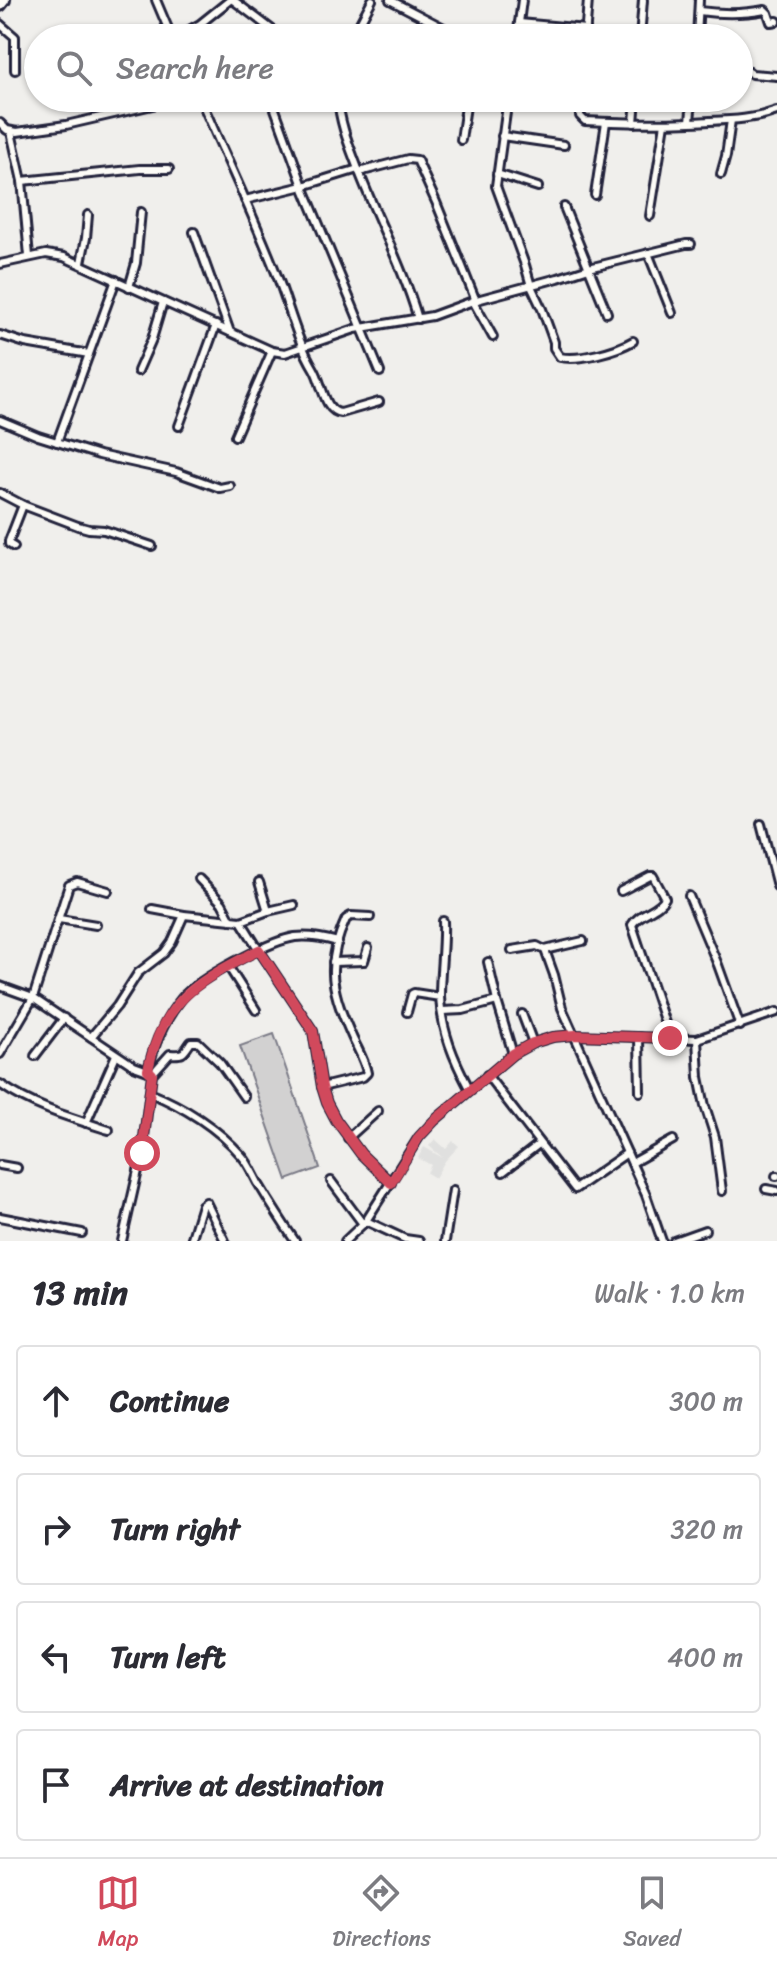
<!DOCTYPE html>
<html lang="en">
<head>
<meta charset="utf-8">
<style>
	body { margin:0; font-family:Sriracha,sans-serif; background:#f2f2f3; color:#2b2b33 }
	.stop { position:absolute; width:24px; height:24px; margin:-18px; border:6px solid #d1495b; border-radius:50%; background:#fff }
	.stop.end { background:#d1495b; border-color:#fff; box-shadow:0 2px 8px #0008 }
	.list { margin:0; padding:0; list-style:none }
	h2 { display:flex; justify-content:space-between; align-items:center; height:104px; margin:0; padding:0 32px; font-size:34px }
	h2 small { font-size:26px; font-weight:400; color:#7c7c81 }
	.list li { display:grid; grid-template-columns:52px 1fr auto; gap:24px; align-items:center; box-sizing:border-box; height:112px; margin:0 16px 16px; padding:0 16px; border:2px solid #e1e1e2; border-radius:8px }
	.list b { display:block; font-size:30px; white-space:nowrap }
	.list em { font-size:26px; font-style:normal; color:#7c7c81 }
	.icon { flex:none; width:44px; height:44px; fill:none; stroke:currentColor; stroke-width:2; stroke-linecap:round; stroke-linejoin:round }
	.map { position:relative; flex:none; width:777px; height:1241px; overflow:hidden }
	.search { position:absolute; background:#fff; box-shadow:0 2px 6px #0004; left:24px; right:24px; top:24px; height:88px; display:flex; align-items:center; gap:20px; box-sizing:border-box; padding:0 28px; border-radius:44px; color:#7c7c81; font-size:30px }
	.sheet { height:616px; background:#fff }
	nav { display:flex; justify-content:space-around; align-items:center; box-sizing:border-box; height:112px; border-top:2px solid #e1e1e2; background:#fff; font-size:22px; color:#7c7c81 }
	nav a { display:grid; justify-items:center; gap:4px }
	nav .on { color:#d1495b }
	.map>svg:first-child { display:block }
	.built { fill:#e0e0df }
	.green { fill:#d2d1d1; stroke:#7a7a86; stroke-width:2 }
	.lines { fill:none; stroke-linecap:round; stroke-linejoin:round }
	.street-casing { stroke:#22223b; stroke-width:12 }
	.primary-casing { stroke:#22223b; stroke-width:16 }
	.street { stroke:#fdfcf7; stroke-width:6 }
	.primary { stroke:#fdfcf7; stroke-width:10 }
	.route { stroke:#d1495b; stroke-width:10 }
</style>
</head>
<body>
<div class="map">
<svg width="777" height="1241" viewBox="0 0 777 1241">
	<rect width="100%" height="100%" fill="#f0efec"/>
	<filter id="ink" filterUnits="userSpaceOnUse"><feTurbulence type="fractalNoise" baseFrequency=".0125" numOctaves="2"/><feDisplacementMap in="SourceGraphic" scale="16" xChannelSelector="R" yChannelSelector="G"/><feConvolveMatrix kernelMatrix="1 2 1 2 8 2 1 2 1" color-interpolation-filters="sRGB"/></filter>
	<g filter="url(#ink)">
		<!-- built -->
		<path class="built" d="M435 1139 446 1149 453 1141 459 1146 445 1161 435 1178 427 1173 431 1165 418 1158 424 1147 443 1158 429 1146Z"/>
		<!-- green -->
		<path class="green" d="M274 1034 320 1168 287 1180 240 1046Z"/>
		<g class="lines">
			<!-- street casing -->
			<g class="street-casing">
				<g id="street">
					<path d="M156 0 172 38"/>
					<path d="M233 0 283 38"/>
					<path d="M390 0 463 38"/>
					<path d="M699 11C721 14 744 14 765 10L768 13 771 22 777 21"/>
					<path d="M519 23 586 29"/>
					<path d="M0 24 15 37V70"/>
					<path d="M175 38 200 24 230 0"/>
					<path d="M352 38 372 0"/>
					<path d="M517 38 522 0"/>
					<path d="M585 38 588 0"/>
					<path d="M640 38 643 0"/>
					<path d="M697 38 699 0"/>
					<path d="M739 65 752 74 777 76"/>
					<path d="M200 98C225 156 253 214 276 273 289 305 296 339 314 369 322 382 324 412 341 413L379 402"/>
					<path d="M271 98 303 186 380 372"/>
					<path d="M338 98C340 124 349 145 358 169 377 219 403 267 418 319"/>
					<path d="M455 98 466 106 461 140"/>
					<path d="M508 98 496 186 525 265 531 286 542 309 554 342V348L560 357C579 361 616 351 633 341"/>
					<path d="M580 98V116L585 121C627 123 668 124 710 121 733 120 755 119 777 111"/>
					<path d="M690 122 692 98"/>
					<path d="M0 123 7 130 17 132 66 125 183 98"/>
					<path d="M634 123 636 98"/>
					<path d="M11 132 22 181 29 256"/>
					<path d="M502 136 564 145"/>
					<path d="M359 172 408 159 417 160 436 202 476 301"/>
					<path d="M497 174 538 187"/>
					<path d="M721 174 726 156 731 120"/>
					<path d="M22 181 140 169H169"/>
					<path d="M595 195 606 122"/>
					<path d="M245 200 303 186 358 169"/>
					<path d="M564 207 607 313"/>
					<path d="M650 216 665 123"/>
					<path d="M194 232 230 332"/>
					<path d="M648 253 672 313"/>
					<path d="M81 263 86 238 88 215"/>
					<path d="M0 264 46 254 64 257 272 351 285 353 355 329 432 316 473 301 558 278 589 268 686 244H691"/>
					<path d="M129 287 136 263 141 212"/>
					<path d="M473 301 493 337"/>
					<path d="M0 335 25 343 89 354"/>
					<path d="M138 371 152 339 163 302"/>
					<path d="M0 420 38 436 99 455 176 472 220 488 230 486"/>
					<path d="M179 426 216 325"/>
					<path d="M235 436 272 351"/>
					<path d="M57 442 116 280"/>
					<path d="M0 493 23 505 78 526 89 529 104 530 152 546"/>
					<path d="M14 547 9 544V541L23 505"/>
					<path d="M761 824 777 886"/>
					<path d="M199 879 222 903 231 920"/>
					<path d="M259 882 268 911"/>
					<path d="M621 891 650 876H653L665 898C658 911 639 912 632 925L670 1038"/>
					<path d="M689 896 718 965 740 1026"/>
					<path d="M152 909 184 915 241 921 268 911 294 905"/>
					<path d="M59 919 96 925"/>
					<path d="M241 921 259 950 313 1031 322 1087 327 1103 336 1120 361 1154 391 1183"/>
					<path d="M443 921C444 946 440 971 440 996 441 1030 454 1060 470 1090"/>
					<path d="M512 950 537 946 545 950 583 941"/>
					<path d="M545 950 554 975 562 1008 646 1195 662 1241"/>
					<path d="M333 962 364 961 368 948"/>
					<path d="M488 962 497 1001 513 1054"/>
					<path d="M228 966 256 1010"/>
					<path d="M0 986 33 998 134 1066 148 1071"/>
					<path d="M442 1011 463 1010 497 1001"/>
					<path d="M407 1012 412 994 414 993 440 997"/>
					<path d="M522 1014 533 1043"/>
					<path d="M91 1037 117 1006 138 973 164 953 172 942 184 915"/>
					<path d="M639 1037 640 1092"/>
					<path d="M697 1039 699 1077 705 1106 715 1137 722 1191"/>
					<path d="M0 1054 33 998 69 885 77 882 108 891"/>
					<path d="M35 1056 64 1018"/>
					<path d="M148 1070C154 1044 164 1020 182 998 198 979 269 941 295 937 309 935 324 938 338 942"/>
					<path d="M487 1075 575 1189 627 1153"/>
					<path d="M0 1084C33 1107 71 1118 109 1130"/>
					<path d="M322 1087 363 1077 367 1073C365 1061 358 1050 353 1039 332 992 324 967 346 919L351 916 370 917"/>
					<path d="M150 1093C183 1106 218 1128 242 1156 249 1164 253 1174 258 1183 270 1203 282 1222 295 1241"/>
					<path d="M86 1123 116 1055"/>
					<path d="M348 1138 378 1111"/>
					<path d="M632 1163 673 1140"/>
					<path d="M0 1165 17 1168"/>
					<path d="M503 1172 539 1144"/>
					<path d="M776 1176H777"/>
					<path d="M331 1181 363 1224"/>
					<path d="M766 1189 777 1191"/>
					<path d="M0 1217 82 1233"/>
					<path d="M366 1221 405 1239 419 1241"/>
					<path d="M122 1241 142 1153 152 1074 170 1054C184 1055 183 1054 191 1042H198L220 1063 244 1097"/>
					<path d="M191 1241 202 1205 206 1202 225 1241"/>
					<path d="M345 1241 366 1221 419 1137 434 1121 513 1054 533 1043 553 1037 575 1035 697 1039 777 1012"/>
					<path d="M445 1241 453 1190"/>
					<path d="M674 1241 705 1230"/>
				</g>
			</g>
			<!-- primary casing -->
			<g class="primary-casing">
				<path id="primary" d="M0 5 4 0"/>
			</g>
			<!-- street -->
			<use href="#street" class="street"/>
			<!-- primary -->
			<use href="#primary" class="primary"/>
		</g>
	</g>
	<g class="lines" filter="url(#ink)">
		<!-- route -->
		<path class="route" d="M142 1153 152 1074 148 1070C163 999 198 981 259 950L313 1031 322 1087 327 1103 336 1120 361 1154 391 1183 419 1137 434 1121 513 1054 533 1043 553 1037 575 1035 670 1038"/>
	</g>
</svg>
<div class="stop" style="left:142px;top:1153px"></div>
<div class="stop end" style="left:670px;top:1038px"></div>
<div class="search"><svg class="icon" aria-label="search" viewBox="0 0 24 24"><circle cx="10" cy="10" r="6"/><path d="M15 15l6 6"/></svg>Search here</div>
</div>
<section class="sheet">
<h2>13 min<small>Walk · 1.0 km</small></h2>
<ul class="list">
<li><svg class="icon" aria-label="ahead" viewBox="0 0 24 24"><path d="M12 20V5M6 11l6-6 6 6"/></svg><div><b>Continue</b></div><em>300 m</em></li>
<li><svg class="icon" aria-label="right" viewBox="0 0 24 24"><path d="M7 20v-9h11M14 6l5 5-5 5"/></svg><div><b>Turn right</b></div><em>320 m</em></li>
<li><svg class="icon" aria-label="left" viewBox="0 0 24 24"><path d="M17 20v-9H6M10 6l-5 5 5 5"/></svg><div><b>Turn left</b></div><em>400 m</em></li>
<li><svg class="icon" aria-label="arrive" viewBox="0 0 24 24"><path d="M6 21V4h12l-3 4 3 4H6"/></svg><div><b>Arrive at destination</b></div></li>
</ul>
</section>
<nav>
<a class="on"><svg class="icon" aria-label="map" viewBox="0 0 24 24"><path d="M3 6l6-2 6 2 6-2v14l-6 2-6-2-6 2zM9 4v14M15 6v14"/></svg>Map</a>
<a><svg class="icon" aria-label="directions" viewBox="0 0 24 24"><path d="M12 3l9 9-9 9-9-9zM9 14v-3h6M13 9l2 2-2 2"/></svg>Directions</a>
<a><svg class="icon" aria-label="saved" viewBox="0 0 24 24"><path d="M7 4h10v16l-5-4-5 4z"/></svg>Saved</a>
</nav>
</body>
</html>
